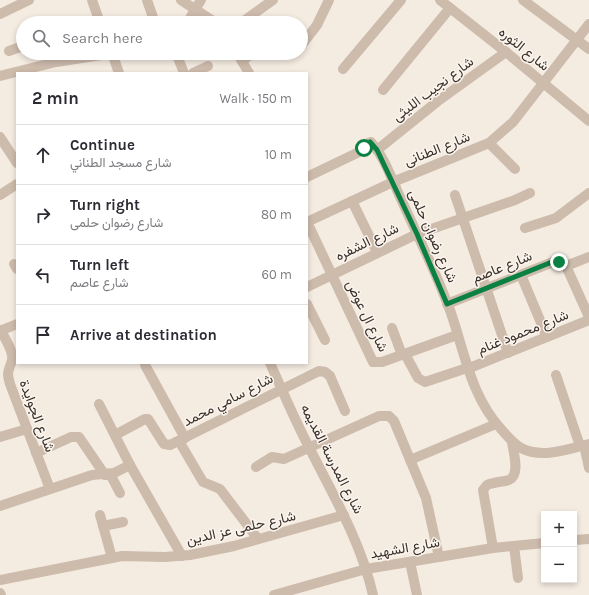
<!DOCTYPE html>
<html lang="en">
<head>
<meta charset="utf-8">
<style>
	body { margin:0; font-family:Karla,Vazirmatn,sans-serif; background:#f2f2f3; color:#2b2b33 }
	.controls { position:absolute; right:12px; bottom:12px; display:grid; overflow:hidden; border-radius:0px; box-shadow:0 2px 6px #0003 }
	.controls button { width:36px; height:36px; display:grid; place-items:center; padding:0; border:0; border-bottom:1px solid #e1e1e2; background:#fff; color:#2b2b33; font:20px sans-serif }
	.stop { position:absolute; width:12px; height:12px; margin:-9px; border:3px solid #0b8043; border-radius:50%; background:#fff }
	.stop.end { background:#0b8043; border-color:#fff; box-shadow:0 1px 4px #0008 }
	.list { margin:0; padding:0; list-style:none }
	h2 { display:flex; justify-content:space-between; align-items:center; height:52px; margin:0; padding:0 16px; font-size:17px }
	h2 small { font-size:13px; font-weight:400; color:#7c7c81 }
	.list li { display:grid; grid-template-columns:26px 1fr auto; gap:12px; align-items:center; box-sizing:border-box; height:60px; padding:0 16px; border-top:1px solid #e1e1e2 }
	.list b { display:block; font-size:15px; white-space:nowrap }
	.list p { margin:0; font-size:13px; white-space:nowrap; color:#7c7c81 }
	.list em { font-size:13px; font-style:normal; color:#7c7c81 }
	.icon { flex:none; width:22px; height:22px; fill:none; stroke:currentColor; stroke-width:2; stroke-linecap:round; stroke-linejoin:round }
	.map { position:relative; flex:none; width:589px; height:595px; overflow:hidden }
	.search { position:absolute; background:#fff; box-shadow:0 2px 6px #0003; left:16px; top:16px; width:292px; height:44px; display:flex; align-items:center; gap:10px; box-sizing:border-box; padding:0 14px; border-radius:22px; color:#7c7c81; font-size:15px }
	.panel { position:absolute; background:#fff; box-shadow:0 2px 6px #0003; left:16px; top:72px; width:292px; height:292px; border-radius:0px }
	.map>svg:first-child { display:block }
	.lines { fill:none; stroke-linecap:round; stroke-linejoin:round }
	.street { stroke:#cdbbac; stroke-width:10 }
	.route { stroke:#0b8043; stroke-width:5 }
	.labels { text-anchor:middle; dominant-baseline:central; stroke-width:3; stroke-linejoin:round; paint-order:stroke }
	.street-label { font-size:14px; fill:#3b302b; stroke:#fbf5ee }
</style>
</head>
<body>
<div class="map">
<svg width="589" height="595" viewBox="0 0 589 595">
	<rect width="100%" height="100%" fill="#f4ebe1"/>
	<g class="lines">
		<!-- street -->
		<g class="street">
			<path d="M92 0 100 23"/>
			<path d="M147 0 155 23"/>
			<path d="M181 0 216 23"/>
			<path d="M440 0 506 52 589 121"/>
			<path d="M523 0 589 49"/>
			<path d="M0 14 29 0"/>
			<path d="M187 23 201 0"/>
			<path d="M241 23 273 0"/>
			<path d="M301 46 317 25 329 0"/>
			<path d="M9 51 23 46"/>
			<path d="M112 53 119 73"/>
			<path d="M176 53 184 73"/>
			<path d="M237 53 249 73"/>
			<path d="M242 61 253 53"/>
			<path d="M343 69 401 0"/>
			<path d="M193 73 208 66"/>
			<path d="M0 76 56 62 115 53"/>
			<path d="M383 90 450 8"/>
			<path d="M0 137 17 163"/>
			<path d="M489 143 515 169"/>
			<path d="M377 150 438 101 506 52"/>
			<path d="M307 177 357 153 368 143 371 142C385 158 392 180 401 199 418 237 437 274 451 313 465 354 471 396 501 429 507 436 513 443 521 448 542 459 568 449 589 444"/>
			<path d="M0 195 17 184"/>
			<path d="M455 195 508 353"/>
			<path d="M352 201 377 252"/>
			<path d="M307 222 393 182 489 143 513 122 589 24"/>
			<path d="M307 222 373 362H382L457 335"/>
			<path d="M525 228 556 218 589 193"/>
			<path d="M14 264 17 269"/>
			<path d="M566 266 589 317"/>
			<path d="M521 275 547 337"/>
			<path d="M307 287 417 234 515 200 530 193"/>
			<path d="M307 304 325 340"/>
			<path d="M447 304 553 262H559L566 266 589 257"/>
			<path d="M392 328 402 355"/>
			<path d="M1 330C4 338 14 351 12 360 9 372 6 370 10 384L50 489"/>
			<path d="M0 331 17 324"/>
			<path d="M405 354 418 378 425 382 467 368"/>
			<path d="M270 363C283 392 295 421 310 449 334 497 361 542 373 595"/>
			<path d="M145 365 185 438"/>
			<path d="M467 369 589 320"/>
			<path d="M556 375 580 446"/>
			<path d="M99 404 130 465 182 556"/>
			<path d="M115 435 145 419H148L164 444 170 445 319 371 325 372 330 376 345 411"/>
			<path d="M0 437 27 429"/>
			<path d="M179 441 203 482 220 489 258 539"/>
			<path d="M584 445 589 468"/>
			<path d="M36 453 71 437H79L105 475"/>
			<path d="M410 460 496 424"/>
			<path d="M256 467 272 457 284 459 379 416H389L394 421 426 498 439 557"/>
			<path d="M110 474 120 493"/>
			<path d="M0 506 92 475 114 473 130 465"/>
			<path d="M100 515 112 558"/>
			<path d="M103 526 123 522"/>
			<path d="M574 540 589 539"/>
			<path d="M514 546 518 578"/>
			<path d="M493 548 483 490 487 485C494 482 502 482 509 480 521 475 513 451 512 442"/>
			<path d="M410 562 417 595"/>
			<path d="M0 580 122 556 165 557 190 555 234 546 344 515"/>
			<path d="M0 593 1 595"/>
			<path d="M274 595 366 569 493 548 544 543"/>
		</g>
	</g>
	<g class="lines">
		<!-- route -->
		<path class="route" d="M364 148 370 142 377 150 417 234 447 304 552 262H559"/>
	</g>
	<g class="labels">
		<!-- street labels -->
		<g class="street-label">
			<text transform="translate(524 49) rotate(39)">شارع الثوره</text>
			<text transform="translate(433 89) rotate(-37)">شارع نجيب الليثى</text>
			<text transform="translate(437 149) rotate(-22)">شارع الطنانى</text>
			<text transform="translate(433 236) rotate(66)">شارع رضوان حلمى</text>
			<text transform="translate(367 242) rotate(-26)">شارع الشفره</text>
			<text transform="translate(502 267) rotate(-22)">شارع عاصم</text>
			<text transform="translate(367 316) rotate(64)">شارع ال عوض</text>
			<text transform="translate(523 332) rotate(-22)">شارع محمود غنام</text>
			<text transform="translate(228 400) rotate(-27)">شارع سامي محمد</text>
			<text transform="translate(37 416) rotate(69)">شارع الجوايدة</text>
			<text transform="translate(332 459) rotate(63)">شارع المدرسة القديمه</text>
			<text transform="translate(241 528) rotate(-13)">شارع حلمى عز الدين</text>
			<text transform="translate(405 548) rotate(-10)">شارع الشهيد</text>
		</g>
	</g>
</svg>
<div class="controls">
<button>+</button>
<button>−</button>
</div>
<div class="stop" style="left:364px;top:148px"></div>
<div class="stop end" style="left:559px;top:262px"></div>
<div class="search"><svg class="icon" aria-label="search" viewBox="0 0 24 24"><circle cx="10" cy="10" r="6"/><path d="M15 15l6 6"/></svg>Search here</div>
<section class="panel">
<h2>2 min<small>Walk · 150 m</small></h2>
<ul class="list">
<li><svg class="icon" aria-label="ahead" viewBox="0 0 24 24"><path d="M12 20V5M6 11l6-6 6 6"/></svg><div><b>Continue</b><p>شارع مسجد الطناني</p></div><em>10 m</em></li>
<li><svg class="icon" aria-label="right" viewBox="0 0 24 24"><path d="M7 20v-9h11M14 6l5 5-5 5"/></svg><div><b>Turn right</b><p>شارع رضوان حلمى</p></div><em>80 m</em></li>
<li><svg class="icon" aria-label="left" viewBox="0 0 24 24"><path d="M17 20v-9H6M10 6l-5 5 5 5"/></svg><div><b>Turn left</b><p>شارع عاصم</p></div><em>60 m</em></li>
<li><svg class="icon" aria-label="arrive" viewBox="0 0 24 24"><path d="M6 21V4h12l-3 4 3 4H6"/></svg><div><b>Arrive at destination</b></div></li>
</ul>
</section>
</div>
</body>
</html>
